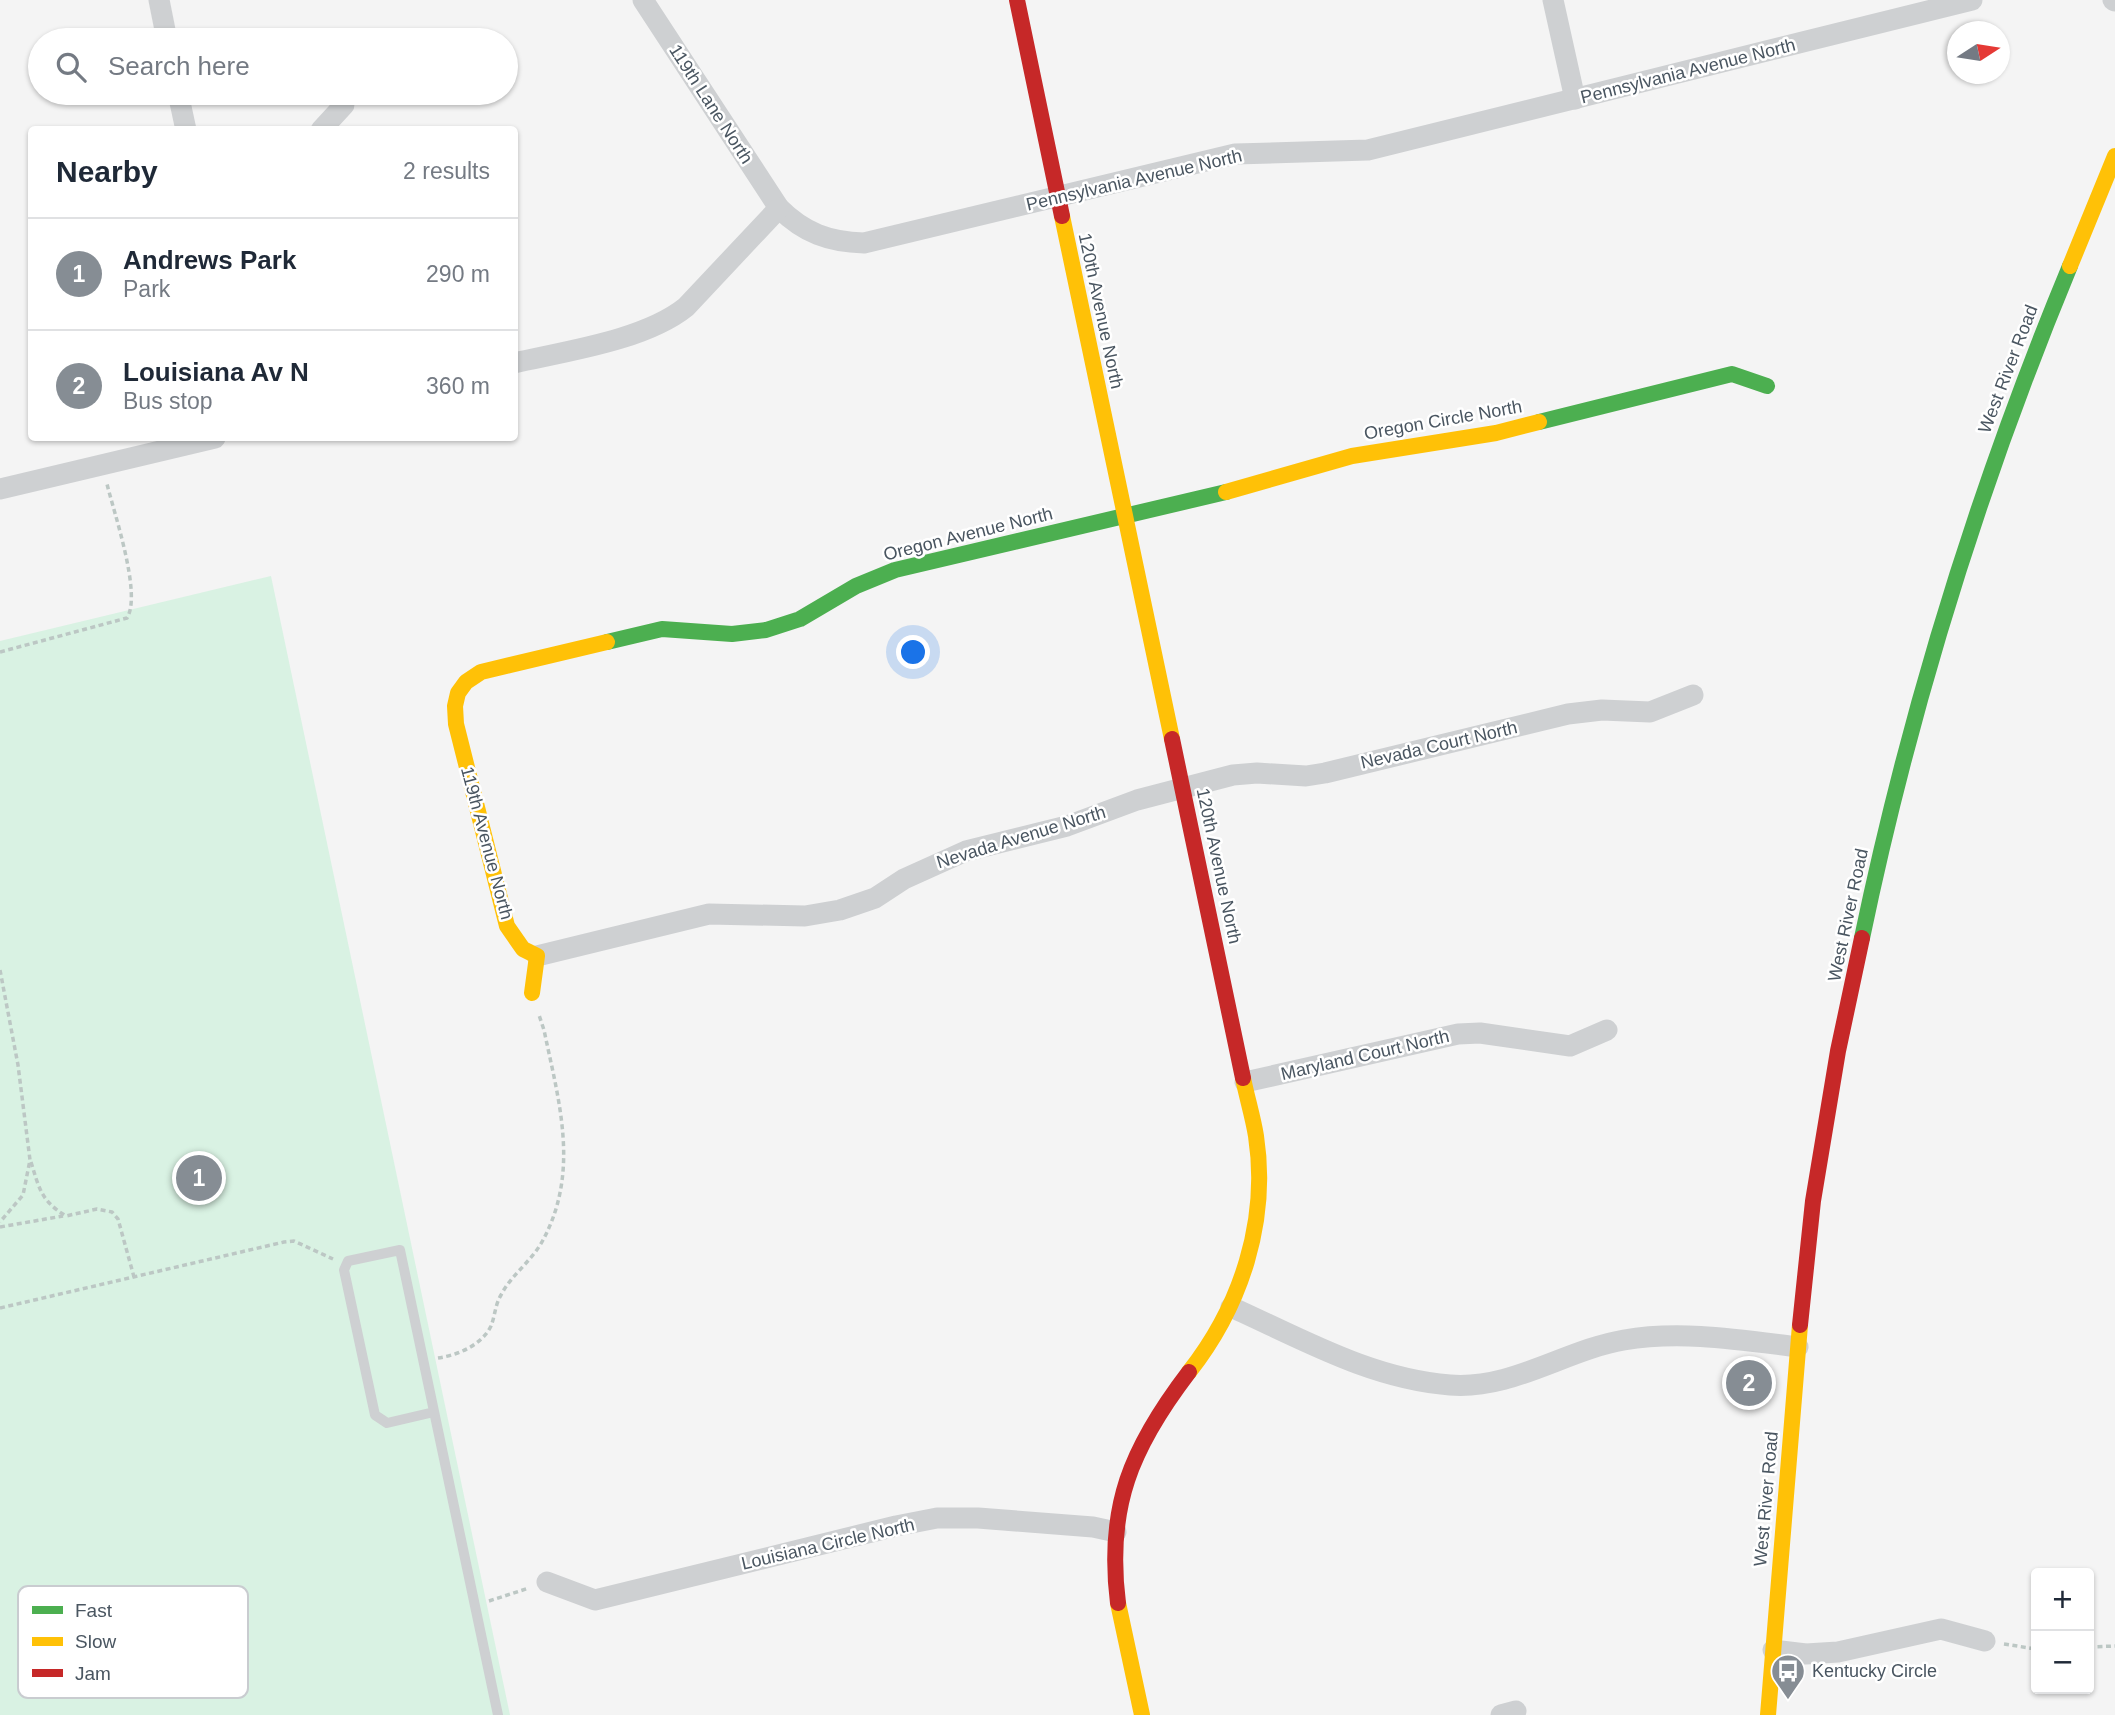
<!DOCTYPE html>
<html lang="en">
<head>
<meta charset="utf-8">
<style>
	body { margin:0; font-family:Arial,sans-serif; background:#f2f2f3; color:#1f2937 }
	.controls { position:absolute; right:21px; bottom:21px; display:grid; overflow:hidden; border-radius:7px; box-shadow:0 2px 5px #0004 }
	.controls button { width:63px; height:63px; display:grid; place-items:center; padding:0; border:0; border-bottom:2px solid #e0e1e3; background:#fff; color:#1f2937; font:35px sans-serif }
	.compass { position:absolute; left:1947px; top:21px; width:63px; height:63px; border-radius:50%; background:#fff; box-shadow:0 2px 5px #0004; rotate:78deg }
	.you { position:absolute; left:914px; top:653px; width:24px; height:24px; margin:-18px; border:5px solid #fff; border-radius:50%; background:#1a73e8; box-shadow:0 0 0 10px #1a73e833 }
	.badge { display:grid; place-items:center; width:46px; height:46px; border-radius:50%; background:#868d94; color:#fff; font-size:23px; font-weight:700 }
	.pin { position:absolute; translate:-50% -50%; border:4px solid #fff; box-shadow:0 2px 7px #0006 }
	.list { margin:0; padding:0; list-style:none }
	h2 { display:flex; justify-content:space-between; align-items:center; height:91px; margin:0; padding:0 28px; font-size:30px }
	h2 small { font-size:23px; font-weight:400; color:#747a83 }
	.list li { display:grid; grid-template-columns:46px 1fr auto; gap:21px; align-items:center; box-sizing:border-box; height:112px; padding:0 28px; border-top:2px solid #e0e1e3 }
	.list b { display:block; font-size:26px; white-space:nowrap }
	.list p { margin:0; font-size:23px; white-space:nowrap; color:#747a83 }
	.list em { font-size:23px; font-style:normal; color:#747a83 }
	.icon { flex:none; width:38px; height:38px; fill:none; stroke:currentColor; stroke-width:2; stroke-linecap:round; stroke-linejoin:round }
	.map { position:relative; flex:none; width:2115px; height:1715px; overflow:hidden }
	.search { position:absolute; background:#fff; box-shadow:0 2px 5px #0004; left:28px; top:28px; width:490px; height:77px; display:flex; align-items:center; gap:18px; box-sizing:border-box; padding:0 24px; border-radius:38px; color:#747a83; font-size:26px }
	.panel { position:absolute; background:#fff; box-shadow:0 2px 5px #0004; left:28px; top:126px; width:490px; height:315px; border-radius:7px }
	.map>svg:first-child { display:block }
	.green { fill:#d9f2e3 }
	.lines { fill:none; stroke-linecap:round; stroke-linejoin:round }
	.path { stroke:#bcc7c4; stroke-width:3.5; stroke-dasharray:5 3.5; stroke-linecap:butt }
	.lane { stroke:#ced0d2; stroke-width:10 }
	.street { stroke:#ced0d2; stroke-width:21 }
	.fast { stroke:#4caf50; stroke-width:16 }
	.slow { stroke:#ffc107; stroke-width:16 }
	.jam { stroke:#c62828; stroke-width:16 }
	.labels { text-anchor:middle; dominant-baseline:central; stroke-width:5; stroke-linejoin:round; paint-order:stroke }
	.street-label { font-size:18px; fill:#4a5661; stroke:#fff }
	.poi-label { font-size:18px; fill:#4a5661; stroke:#fff; text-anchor:start }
	.key { fill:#fff; stroke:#c9ccd0; stroke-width:2 }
	.key-label { font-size:19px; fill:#4a5661 }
</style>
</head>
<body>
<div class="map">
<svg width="2115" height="1715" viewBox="0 0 2115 1715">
	<rect width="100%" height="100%" fill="#f4f4f4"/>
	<!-- green -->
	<path class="green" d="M271 576 510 1715H0V641Z"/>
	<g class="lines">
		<!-- path -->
		<g class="path">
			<path d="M0 652 127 618C142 594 114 513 107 484"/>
			<path d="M0 970 18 1065 30 1160 23 1195 0 1222"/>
			<path d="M31 1162C39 1188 41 1201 66 1216L97 1209 112 1212 118 1219 134 1277"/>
			<path d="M0 1227 63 1216"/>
			<path d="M0 1308 284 1242 294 1241 333 1259"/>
			<path d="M438 1358C458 1355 482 1345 491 1326 495 1316 495 1305 501 1295 511 1275 532 1261 543 1240 580 1171 559 1102 544 1030L539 1015"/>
			<path d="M489 1601 529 1588"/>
			<path d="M2004 1644 2036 1649"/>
			<path d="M2089 1647 2115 1646"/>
		</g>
		<!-- lane -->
		<path class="lane" d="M434 1412 387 1423 375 1415 344 1270 348 1261 400 1250 498 1715"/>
		<!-- street -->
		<g class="street">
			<path d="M159 0 167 40"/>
			<path d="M643 0 779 208C804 233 829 242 864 243L1235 154 1368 150 1972 0"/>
			<path d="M1553 0 1575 99"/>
			<path d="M2113 0 2115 1"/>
			<path d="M178 93 186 130"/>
			<path d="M321 130 344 105"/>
			<path d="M514 363C567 351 645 340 686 307L779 208"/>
			<path d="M0 489 215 438"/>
			<path d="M537 956 709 914 805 916 840 910 875 898 904 879 966 851 1067 826 1137 800 1233 775 1257 773 1306 776 1325 773 1568 714 1602 710 1650 712 1693 695"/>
			<path d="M1245 1082 1458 1034 1480 1033 1570 1046 1607 1030"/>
			<path d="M1231 1307C1302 1339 1371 1379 1450 1385 1512 1390 1565 1350 1624 1340 1681 1330 1741 1340 1798 1347"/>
			<path d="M547 1582 595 1600 896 1526 937 1518H978L1093 1527 1116 1532"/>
			<path d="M1773 1650 1806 1654 1838 1652 1941 1629 1985 1641"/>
			<path d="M1501 1715 1516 1711"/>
		</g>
		<!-- fast -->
		<g class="fast">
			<path d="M1539 422 1732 374 1767 386"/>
			<path d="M607 642 662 629 732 634 766 630 800 619 856 586 895 570 1226 492"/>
			<path d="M1862 938C1910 708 1980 483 2070 266"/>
		</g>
		<!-- slow -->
		<g class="slow">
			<path d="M1062 216 1172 739"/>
			<path d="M2070 266 2115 156"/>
			<path d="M1226 492 1352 456 1496 433 1539 422"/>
			<path d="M532 993 537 956 523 949 507 926 456 724 455 706 458 693 466 682 481 672 607 642"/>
			<path d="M1189 1372C1241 1306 1269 1221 1256 1136 1253 1117 1247 1098 1243 1078"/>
			<path d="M1118 1603 1142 1715"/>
			<path d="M1768 1715 1800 1325"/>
		</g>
		<!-- jam -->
		<g class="jam">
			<path d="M1017 0 1062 216"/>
			<path d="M1172 739 1243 1078"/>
			<path d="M1800 1325 1813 1201 1838 1051 1862 938"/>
			<path d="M1118 1603C1106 1507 1131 1448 1189 1372"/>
		</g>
	</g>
	<!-- icons -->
	<defs>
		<g id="bus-pin" transform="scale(1.75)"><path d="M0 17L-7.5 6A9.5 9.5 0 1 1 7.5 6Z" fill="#868d94" stroke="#fff"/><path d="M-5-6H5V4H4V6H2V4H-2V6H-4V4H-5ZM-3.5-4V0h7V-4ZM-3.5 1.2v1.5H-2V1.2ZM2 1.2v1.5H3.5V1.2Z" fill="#fff"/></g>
	</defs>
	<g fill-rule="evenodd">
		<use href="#bus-pin" x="1788" y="1671"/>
	</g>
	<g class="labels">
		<!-- street labels -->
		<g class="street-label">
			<text transform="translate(1688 71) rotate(-14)">Pennsylvania Avenue North</text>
			<text transform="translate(711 104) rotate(57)">119th Lane North</text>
			<text transform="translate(1134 180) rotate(-13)">Pennsylvania Avenue North</text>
			<text transform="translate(1101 311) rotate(78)">120th Avenue North</text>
			<text transform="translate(2008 369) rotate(-69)">West River Road</text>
			<text transform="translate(1443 420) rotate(-10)">Oregon Circle North</text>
			<text transform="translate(968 534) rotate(-14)">Oregon Avenue North</text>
			<text transform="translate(1439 745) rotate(-13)">Nevada Court North</text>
			<text transform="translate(1021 837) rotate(-17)">Nevada Avenue North</text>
			<text transform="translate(487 843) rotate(75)">119th Avenue North</text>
			<text transform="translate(1219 866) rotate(78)">120th Avenue North</text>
			<text transform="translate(1848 915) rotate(-78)">West River Road</text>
			<text transform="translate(1365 1055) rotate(-13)">Maryland Court North</text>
			<text transform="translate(1766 1499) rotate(-85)">West River Road</text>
			<text transform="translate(828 1544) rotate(-13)">Louisiana Circle North</text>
		</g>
		<!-- poi labels -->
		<g class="poi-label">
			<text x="1812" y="1671">Kentucky Circle</text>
		</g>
	</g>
	<!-- legend -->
	<rect x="18" y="1586" width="230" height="112" rx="10" class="key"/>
	<rect x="32" y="1606" width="31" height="8" fill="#4caf50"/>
	<rect x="32" y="1637" width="31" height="9" fill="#ffc107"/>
	<rect x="32" y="1669" width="31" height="8" fill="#c62828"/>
	<g class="key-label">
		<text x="75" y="1617">Fast</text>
		<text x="75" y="1648">Slow</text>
		<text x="75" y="1680">Jam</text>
	</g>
</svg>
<div class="controls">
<button>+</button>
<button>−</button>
</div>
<svg class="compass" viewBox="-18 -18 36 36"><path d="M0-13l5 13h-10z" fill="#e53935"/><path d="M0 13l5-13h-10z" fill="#747a83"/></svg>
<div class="you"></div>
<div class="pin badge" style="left:199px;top:1178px">1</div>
<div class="pin badge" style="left:1749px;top:1383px">2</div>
<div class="search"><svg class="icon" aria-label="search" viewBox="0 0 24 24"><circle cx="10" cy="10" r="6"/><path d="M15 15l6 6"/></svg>Search here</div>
<section class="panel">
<h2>Nearby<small>2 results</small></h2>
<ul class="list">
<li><span class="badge">1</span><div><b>Andrews Park</b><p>Park</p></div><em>290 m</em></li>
<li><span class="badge">2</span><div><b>Louisiana Av N</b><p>Bus stop</p></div><em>360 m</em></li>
</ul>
</section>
</div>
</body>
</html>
